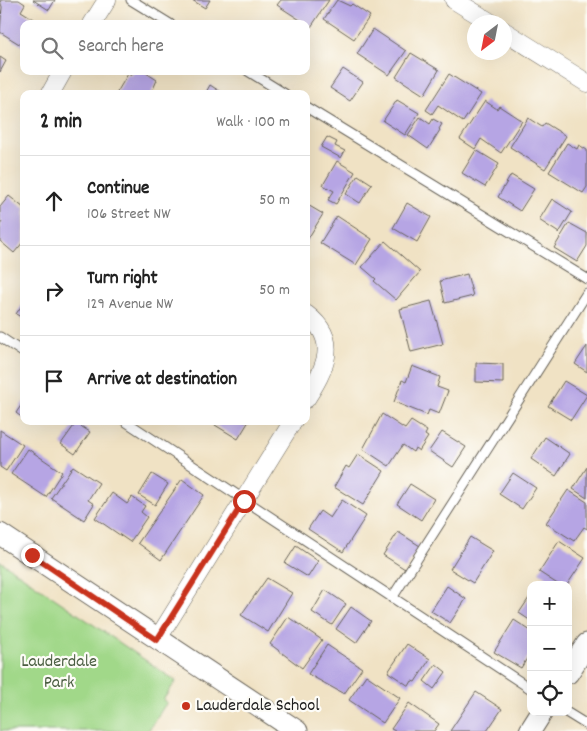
<!DOCTYPE html>
<html lang="en">
<head>
<meta charset="utf-8">
<style>
	body { margin:0; font-family:Dekko,sans-serif; background:#f6f6f6; color:#222 }
	.controls { position:absolute; right:15px; bottom:15px; display:grid; overflow:hidden; border-radius:10px; box-shadow:0 5px 20px #0002 }
	.controls button { width:45px; height:45px; display:grid; place-items:center; padding:0; border:0; border-bottom:1px solid #e0e0e0; background:#fff; color:#222; font:25px sans-serif }
	.compass { position:absolute; left:467px; top:15px; width:45px; height:45px; border-radius:50%; background:#fff; box-shadow:0 5px 20px #0002; rotate:212deg }
	.stop { position:absolute; width:15px; height:15px; margin:-11px; border:4px solid #c8321e; border-radius:50%; background:#fff }
	.stop.end { background:#c8321e; border-color:#fff; box-shadow:0 1px 5px #0008 }
	.list { margin:0; padding:0; list-style:none }
	h2 { display:flex; justify-content:space-between; align-items:center; height:65px; margin:0; padding:0 20px; font-size:21px }
	h2 small { font-size:16px; font-weight:400; color:#767676 }
	.list li { display:grid; grid-template-columns:32px 1fr auto; gap:15px; align-items:center; box-sizing:border-box; height:90px; padding:0 20px; border-top:1px solid #e0e0e0 }
	.list b { display:block; font-size:19px; white-space:nowrap }
	.list p { margin:0; font-size:16px; white-space:nowrap; color:#767676 }
	.list em { font-size:16px; font-style:normal; color:#767676 }
	.icon { flex:none; width:28px; height:28px; fill:none; stroke:currentColor; stroke-width:2; stroke-linecap:round; stroke-linejoin:round }
	.map { position:relative; flex:none; width:587px; height:731px; overflow:hidden }
	.search { position:absolute; background:#fff; box-shadow:0 5px 20px #0002; left:20px; top:20px; width:290px; height:55px; display:flex; align-items:center; gap:12px; box-sizing:border-box; padding:0 18px; border-radius:10px; color:#767676; font-size:19px }
	.panel { position:absolute; background:#fff; box-shadow:0 5px 20px #0002; left:20px; top:90px; width:290px; height:335px; border-radius:10px }
	.map>svg:first-child { display:block }
	.green { fill:#a1d889; stroke:#5e7a52 }
	.building { fill:#b6a5e4 }
	.lines { fill:none; stroke-linecap:round; stroke-linejoin:round }
	.service-casing { stroke:#666157; stroke-width:11 }
	.minor-casing { stroke:#666157; stroke-width:19 }
	.tertiary-casing { stroke:#666157; stroke-width:23 }
	.service { stroke:#fff; stroke-width:9 }
	.minor { stroke:#fff; stroke-width:18 }
	.tertiary { stroke:#fff; stroke-width:21 }
	.route { stroke:#c8321e; stroke-width:6 }
	.poi-dot { fill:#c8321e; stroke:#fdfcf7; stroke-width:2 }
	.labels { text-anchor:middle; dominant-baseline:central; stroke-width:4.5; stroke-linejoin:round; paint-order:stroke }
	.park-label { font-size:18px; fill:#4b5e42; stroke:#fdfcf7 }
	.poi-label { font-size:18px; fill:#1c1c1c; stroke:#fdfcf7; text-anchor:start }
</style>
</head>
<body>
<div class="map">
<svg width="587" height="731" viewBox="0 0 587 731">
	<rect width="100%" height="100%" fill="#fdfcf7"/>
	<filter id="ink" filterUnits="userSpaceOnUse"><feTurbulence type="fractalNoise" baseFrequency=".02" numOctaves="2"/><feDisplacementMap in="SourceGraphic" scale="10" xChannelSelector="R" yChannelSelector="G"/><feConvolveMatrix kernelMatrix="1 2 1 2 8 2 1 2 1" color-interpolation-filters="sRGB"/></filter>
	<filter id="wash" filterUnits="userSpaceOnUse"><feTurbulence type="fractalNoise" baseFrequency=".0096" numOctaves="4" result="noise"/><feDisplacementMap in="SourceGraphic" scale="20" xChannelSelector="R" yChannelSelector="G"/><feGaussianBlur stdDeviation="1.12" result="paint"/><feColorMatrix in="noise" values="0 0 0 0 0 0 0 0 0 0 0 0 0 0 0 0 0 1.4 0 .05"/><feComposite in="paint" operator="in"/></filter>
	<g filter="url(#wash)">
		<rect width="100%" height="100%" fill="#f0e2c4"/>
		<!-- green -->
		<path class="green" d="M0 561 176 681 163 700 167 702 148 731H0Z"/>
		<g id="blocks">
			<!-- building -->
			<g class="building">
				<path d="M0 0H19L25 4 21 11 42 24H24V47L0 32 2 7Z"/>
				<path d="M33 0H55L49 10Z"/>
				<path d="M192 0H210L205 8Z"/>
				<path d="M281 0H329L311 27 277 5Z"/>
				<path d="M337 0 350 6 352 4 370 16 354 39 324 19Z"/>
				<path d="M373 29 406 51 389 75 357 54Z"/>
				<path d="M411 53 439 70 424 95 396 77Z"/>
				<path d="M0 57 6 61 0 72Z"/>
				<path d="M343 69 363 82 350 101 330 88Z"/>
				<path d="M134 71H143L157 80 151 94H116L128 74 131 76Z"/>
				<path d="M449 74 481 94 463 122 438 105 432 114 426 110Z"/>
				<path d="M210 85 224 94H205Z"/>
				<path d="M397 100 419 113 405 135 383 121Z"/>
				<path d="M485 101 497 109 499 106 522 121 501 153 481 139 475 149 460 139Z"/>
				<path d="M420 117 430 124 433 119 442 124 439 129 440 130 428 149 408 135Z"/>
				<path d="M528 118 542 127 545 123 566 136 545 169 510 147Z"/>
				<path d="M327 137 337 142 335 146 345 151 341 158 321 147Z"/>
				<path d="M567 143 577 149 579 145 587 150V187L583 193 549 172Z"/>
				<path d="M476 150 499 164 485 187 462 173Z"/>
				<path d="M337 161 355 172 336 204 328 200 334 191 323 185Z"/>
				<path d="M358 175 372 184 360 203 346 194Z"/>
				<path d="M511 175 534 189 520 211 498 197Z"/>
				<path d="M9 196 24 208V241L14 253 0 241V225L2 222 0 220V207Z"/>
				<path d="M552 199 572 212 559 233 539 220Z"/>
				<path d="M407 203 431 217 417 242 393 228Z"/>
				<path d="M306 204 323 214 306 242Z"/>
				<path d="M337 216 372 239 356 265 320 243Z"/>
				<path d="M569 223 587 233V246L577 262 554 248Z"/>
				<path d="M385 241 420 272 396 300 374 281 376 279 362 267Z"/>
				<path d="M467 274 473 296 445 303 440 281Z"/>
				<path d="M431 301 443 344 411 352 400 309Z"/>
				<path d="M24 302V319L16 314Z"/>
				<path d="M587 346V372L575 364Z"/>
				<path d="M476 363 503 364V383L476 382Z"/>
				<path d="M412 366 440 377 437 387 448 391 439 414 429 410 427 415 394 402 402 380 406 382Z"/>
				<path d="M564 381 587 395 571 420 548 406Z"/>
				<path d="M24 401V419L16 413Z"/>
				<path d="M382 414 405 429 411 421 427 431 425 435 428 437 419 451 415 448 413 452 403 445 389 466 363 449Z"/>
				<path d="M217 421H249L238 439 215 425Z"/>
				<path d="M76 423 90 432 75 454 61 444Z"/>
				<path d="M0 430 23 445 6 471 0 467Z"/>
				<path d="M442 432 466 447 453 467 429 451Z"/>
				<path d="M545 437 570 454 556 476 531 459Z"/>
				<path d="M28 449 62 472 46 497 11 474Z"/>
				<path d="M358 454 384 471 363 505 334 487 346 466 349 468Z"/>
				<path d="M73 466 99 483 88 500 94 504 84 520 51 498Z"/>
				<path d="M587 467V498L573 489Z"/>
				<path d="M513 473 536 488 522 509 499 494Z"/>
				<path d="M152 474 168 484 155 505 139 495Z"/>
				<path d="M182 479 204 495 161 560 138 543Z"/>
				<path d="M410 484 434 499 421 520 397 504Z"/>
				<path d="M568 490 587 502V529L584 527 574 541 546 523Z"/>
				<path d="M112 493 127 504 132 497 145 506 141 512 147 517 130 542 95 518Z"/>
				<path d="M342 500 366 516 343 552 308 529 320 511 330 518Z"/>
				<path d="M398 532 420 546 405 569 383 555Z"/>
				<path d="M470 537 493 551 473 583 450 569Z"/>
				<path d="M559 541 585 558 567 585H559L539 572Z"/>
				<path d="M296 546 318 561 308 577 285 563Z"/>
				<path d="M267 578 292 593 268 632 241 615Z"/>
				<path d="M447 586 466 599 450 623 431 611Z"/>
				<path d="M325 590 346 604 332 625 312 612Z"/>
				<path d="M531 595V621L519 613Z"/>
				<path d="M351 607 371 621 356 643 336 629Z"/>
				<path d="M288 617 322 640 302 668 270 644Z"/>
				<path d="M514 620 531 631V652L521 668 494 652Z"/>
				<path d="M407 644 430 659 415 682 412 681 409 686 388 672Z"/>
				<path d="M327 645 362 668 344 694 308 674Z"/>
				<path d="M436 664 446 672 434 689 424 681Z"/>
				<path d="M366 675 400 698 383 723 349 700Z"/>
				<path d="M476 692 502 709 487 731H450Z"/>
				<path d="M409 703 439 724 434 731H395L391 729Z"/>
			</g>
		</g>
	</g>
	<g filter="url(#ink)">
		<use href="#blocks" fill-opacity="0" stroke="#666157" stroke-width="1"/>
		<g class="lines">
			<!-- service casing -->
			<g class="service-casing">
				<g id="service">
					<path d="M131 0 170 24"/>
					<path d="M248 71 285 94"/>
					<path d="M306 107 587 279"/>
					<path d="M0 337 24 353"/>
					<path d="M125 421 531 689"/>
					<path d="M392 598 587 293"/>
					<path d="M566 712 587 725"/>
				</g>
			</g>
			<!-- minor casing -->
			<g class="minor-casing">
				<g id="minor">
					<path d="M454 0 490 22"/>
					<path d="M92 24 107 0"/>
					<path d="M504 31 587 83"/>
					<path d="M50 94 63 71"/>
					<path d="M306 314C341 340 325 369 306 399"/>
					<path d="M157 640 293 421"/>
				</g>
			</g>
			<!-- tertiary casing -->
			<g class="tertiary-casing">
				<g id="tertiary">
					<path d="M0 534 297 731"/>
					<path d="M568 673 587 644"/>
					<path d="M530 731 542 712"/>
				</g>
			</g>
			<!-- service -->
			<use href="#service" class="service"/>
			<!-- minor -->
			<use href="#minor" class="minor"/>
			<!-- tertiary -->
			<use href="#tertiary" class="tertiary"/>
		</g>
	</g>
	<g class="lines" filter="url(#ink)">
		<!-- route -->
		<path class="route" d="M32 555 157 640 244 501"/>
	</g>
	<!-- markers -->
	<circle class="poi-dot" cx="186" cy="706" r="5"/>
	<g class="labels">
		<!-- park labels -->
		<g class="park-label">
			<text x="59" y="662">Lauderdale<tspan x="59" dy="21">Park</tspan></text>
		</g>
		<!-- poi labels -->
		<g class="poi-label">
			<text x="196" y="706">Lauderdale School</text>
		</g>
	</g>
</svg>
<div class="controls">
<button>+</button>
<button>−</button>
<button><svg class="icon" aria-label="locate" viewBox="0 0 24 24"><circle cx="12" cy="12" r="6"/><path d="M12 2v4M12 18v4M2 12h4M18 12h4"/></svg></button>
</div>
<svg class="compass" viewBox="-18 -18 36 36"><path d="M0-13l5 13h-10z" fill="#e53935"/><path d="M0 13l5-13h-10z" fill="#767676"/></svg>
<div class="stop" style="left:244px;top:501px"></div>
<div class="stop end" style="left:32px;top:555px"></div>
<div class="search"><svg class="icon" aria-label="search" viewBox="0 0 24 24"><circle cx="10" cy="10" r="6"/><path d="M15 15l6 6"/></svg>Search here</div>
<section class="panel">
<h2>2 min<small>Walk · 100 m</small></h2>
<ul class="list">
<li><svg class="icon" aria-label="ahead" viewBox="0 0 24 24"><path d="M12 20V5M6 11l6-6 6 6"/></svg><div><b>Continue</b><p>106 Street NW</p></div><em>50 m</em></li>
<li><svg class="icon" aria-label="right" viewBox="0 0 24 24"><path d="M7 20v-9h11M14 6l5 5-5 5"/></svg><div><b>Turn right</b><p>129 Avenue NW</p></div><em>50 m</em></li>
<li><svg class="icon" aria-label="arrive" viewBox="0 0 24 24"><path d="M6 21V4h12l-3 4 3 4H6"/></svg><div><b>Arrive at destination</b></div></li>
</ul>
</section>
</div>
</body>
</html>
